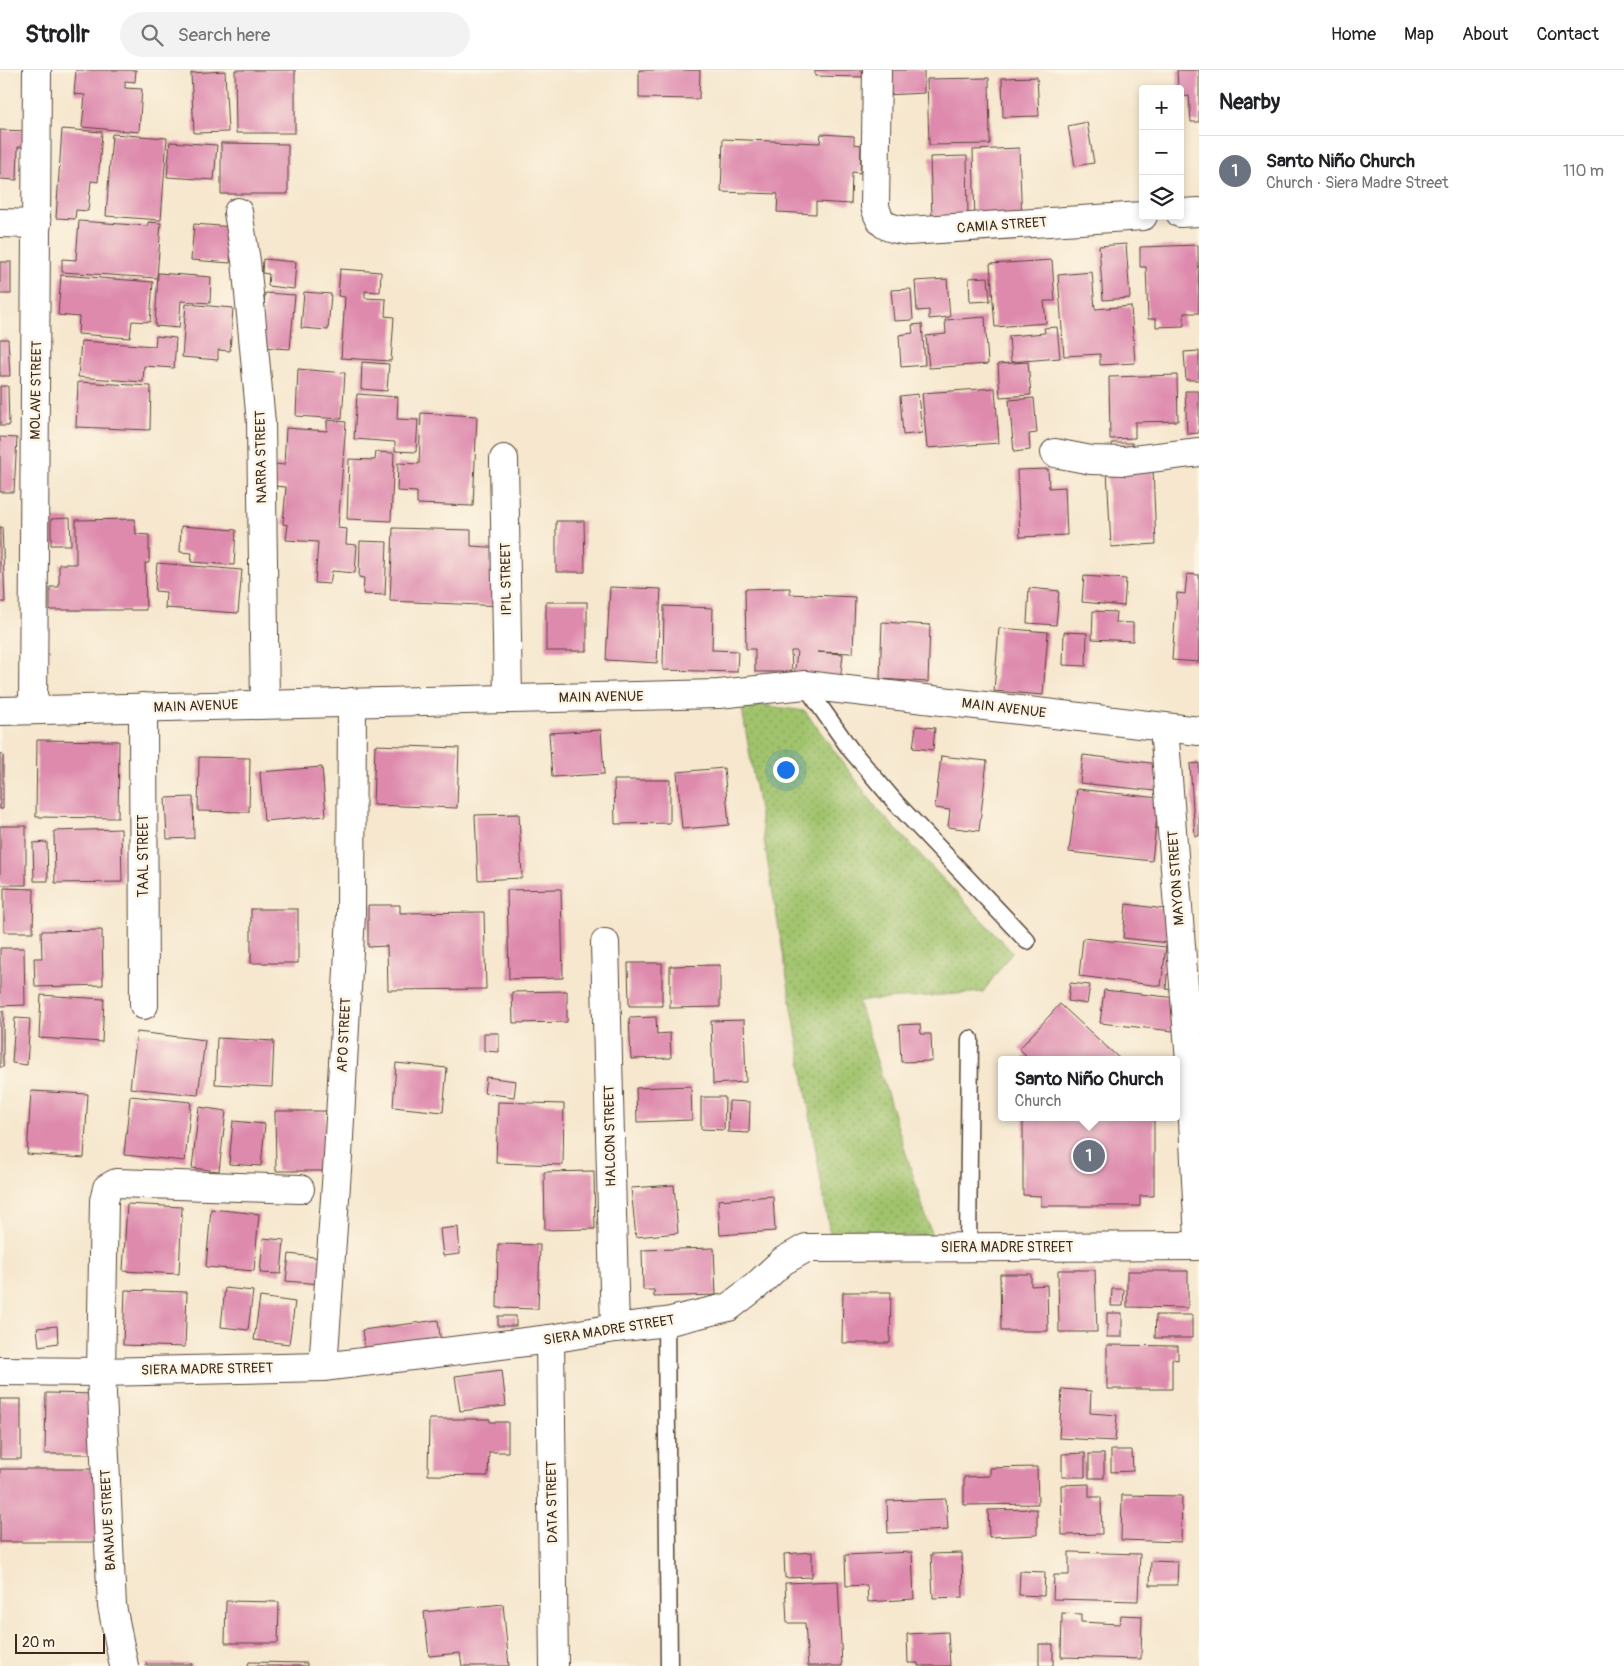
<!DOCTYPE html>
<html lang="en">
<head>
<meta charset="utf-8">
<style>
	body { margin:0; font-family:Pangolin,sans-serif; background:#f2f2f2; color:#202124 }
	.controls { position:absolute; right:15px; top:15px; display:grid; overflow:hidden; border-radius:5px; box-shadow:0 2px 8px #0003 }
	.controls button { width:45px; height:45px; display:grid; place-items:center; padding:0; border:0; border-bottom:1px solid #e0e0e0; background:#fff; color:#202124; font:25px sans-serif }
	.scale { position:absolute; left:15px; bottom:12px; width:90px; box-sizing:border-box; padding-left:5px; border:2px solid #3b2a1e; border-top:0; font-size:14px; line-height:18px; white-space:nowrap; color:#3b2a1e; -webkit-text-stroke:4px #fcf5e5; paint-order:stroke }
	.you { position:absolute; left:785px; top:699px; width:18px; height:18px; margin:-12px; border:4px solid #fff; border-radius:50%; background:#1a73e8; box-shadow:0 0 0 8px #1a73e833 }
	.badge { display:grid; place-items:center; width:32px; height:32px; border-radius:50%; background:#1a73e8; color:#fff; font-size:16px; font-weight:700 }
	.pin { position:absolute; translate:-50% -50%; border:2px solid #fff; box-shadow:0 1px 5px #0006 }
	.popup { position:absolute; left:998px; top:986px; width:182px; height:65px; box-sizing:border-box; display:grid; place-content:center; border-radius:5px; background:#fff; filter:drop-shadow(0 1px 4px #0005); font-size:16px; white-space:nowrap; color:#757577 }
	.popup b { font-size:19px; color:#202124 }
	.popup::after { content:''; position:absolute; left:50%; top:100%; margin-left:-10px; border:10px solid transparent; border-top-color:#fff }
	.list { margin:0; padding:0; list-style:none }
	h2 { display:flex; justify-content:space-between; align-items:center; height:65px; margin:0; padding:0 20px; font-size:21px }
	h2 small { font-size:16px; font-weight:400; color:#757577 }
	.list li { display:grid; grid-template-columns:32px 1fr auto; gap:15px; align-items:center; box-sizing:border-box; height:70px; padding:0 20px; border-top:1px solid #e0e0e0 }
	.list b { display:block; font-size:19px; white-space:nowrap }
	.list p { margin:0; font-size:16px; white-space:nowrap; color:#757577 }
	.list em { font-size:16px; font-style:normal; color:#757577 }
	.icon { flex:none; width:28px; height:28px; fill:none; stroke:currentColor; stroke-width:2; stroke-linecap:round; stroke-linejoin:round }
	.map { position:relative; flex:none; width:1199px; height:1596px; overflow:hidden }
	header { display:flex; align-items:center; gap:30px; box-sizing:border-box; height:70px; padding:0 25px; background:#fff; border-bottom:1px solid #e0e0e0 }
	header strong { font-size:24px }
	nav { display:flex; gap:28px; margin-inline-start:auto; font-size:18px }
	.search { width:350px; height:45px; background:#f2f2f2; display:flex; align-items:center; gap:12px; box-sizing:border-box; padding:0 18px; border-radius:28px; color:#757577; font-size:19px }
	main { display:flex }
	aside { flex:1; background:#fff }
	.map>svg:first-child { display:block }
	.grass { fill:url(#grass-dots); stroke:#6e7645 }
	.building { fill:#de8aad }
	.lines { fill:none; stroke-linecap:round; stroke-linejoin:round }
	.service-casing { stroke:#574638; stroke-width:19 }
	.minor-casing { stroke:#574638; stroke-width:30 }
	.service { stroke:#fff; stroke-width:16 }
	.minor { stroke:#fff; stroke-width:28 }
	.labels { text-anchor:middle; dominant-baseline:central; stroke-width:5; stroke-linejoin:round; paint-order:stroke }
	.street-label { font-size:14px; fill:#3b2a1e; stroke:#fcf5e5 }
</style>
</head>
<body>
<header>
<strong>Strollr</strong>
<div class="search"><svg class="icon" aria-label="search" viewBox="0 0 24 24"><circle cx="10" cy="10" r="6"/><path d="M15 15l6 6"/></svg>Search here</div>
<nav><a>Home</a><a>Map</a><a>About</a><a>Contact</a></nav>
</header>
<main>
<div class="map">
<svg width="1199" height="1596" viewBox="0 0 1199 1596">
	<defs>
		<pattern id="grass-dots" width="8" height="8" patternUnits="userSpaceOnUse" patternTransform="scale(1.25)"><rect width="8" height="8" fill="#a0c36c"/><path d="M2 2h.1M6 6h.1" fill="none" stroke="#849f58" stroke-width="1.8" stroke-linecap="round"/></pattern>
	</defs>
	<rect width="100%" height="100%" fill="#fcf5e5"/>
	<filter id="ink" filterUnits="userSpaceOnUse"><feTurbulence type="fractalNoise" baseFrequency=".02" numOctaves="2"/><feDisplacementMap in="SourceGraphic" scale="10" xChannelSelector="R" yChannelSelector="G"/><feConvolveMatrix kernelMatrix="1 2 1 2 8 2 1 2 1" color-interpolation-filters="sRGB"/></filter>
	<filter id="wash" filterUnits="userSpaceOnUse"><feTurbulence type="fractalNoise" baseFrequency=".0096" numOctaves="4" result="noise"/><feDisplacementMap in="SourceGraphic" scale="20" xChannelSelector="R" yChannelSelector="G"/><feGaussianBlur stdDeviation="1.12" result="paint"/><feColorMatrix in="noise" values="0 0 0 0 0 0 0 0 0 0 0 0 0 0 0 0 0 1.4 0 .05"/><feComposite in="paint" operator="in"/></filter>
	<g filter="url(#wash)">
		<rect width="100%" height="100%" fill="#f6e7ce"/>
		<!-- grass -->
		<path class="grass" d="M741 632 805 641 878 740 1012 882 983 922 858 931 932 1166 830 1165Z"/>
		<g id="blocks">
			<!-- building -->
			<g class="building">
				<path d="M76 0H136L135 12 125 11V18L142 19 139 62 82 57 85 25 74 24Z"/>
				<path d="M235 0H295V63H236Z"/>
				<path d="M639 0H700L699 29 639 28Z"/>
				<path d="M815 0H865V7L815 6Z"/>
				<path d="M884 0H924V23L885 25Z"/>
				<path d="M1177 0H1199V52H1191L1189 26 1180 27V19H1178Z"/>
				<path d="M225 1 228 62 194 63 191 3Z"/>
				<path d="M1037 7 1039 46 1003 47 1002 8Z"/>
				<path d="M989 8 990 74 929 75 927 9Z"/>
				<path d="M1087 52 1094 93 1075 96 1068 56Z"/>
				<path d="M62 59 102 62 98 112 91 111 88 141 76 140 75 149 56 148Z"/>
				<path d="M0 60 28 61V77H18L17 110 0 109Z"/>
				<path d="M112 64 167 68 161 150 106 146Z"/>
				<path d="M821 64 854 66V74L861 75 860 103 852 102 851 134 816 132V144L777 142 778 124 721 122 723 69 820 73Z"/>
				<path d="M170 72 217 75 214 110 167 107Z"/>
				<path d="M221 73 288 74V124H221Z"/>
				<path d="M1019 78 1022 152 975 153 973 80Z"/>
				<path d="M967 86 968 148 932 149 930 87Z"/>
				<path d="M79 151 148 156V152L161 153 157 208 62 202V189L76 190Z"/>
				<path d="M194 154 233 157 230 193 191 190Z"/>
				<path d="M1126 174 1130 228 1103 230 1099 176Z"/>
				<path d="M1198 175 1199 243H1184V256L1156 257V249H1148L1146 197H1140V177Z"/>
				<path d="M263 189 296 192 294 219 268 216 269 204 262 203Z"/>
				<path d="M1052 190 1055 231H1044L1046 253 995 257 990 194Z"/>
				<rect x="0" y="192" width="11" height="32"/>
				<path d="M340 199 381 202 380 222 365 221V228L386 229 385 246 394 247 391 291 341 288 345 227 338 226Z"/>
				<path d="M1092 202 1095 239 1131 236 1135 293 1100 295V284L1064 286 1058 205Z"/>
				<path d="M158 203 211 207 210 233 181 231 179 258 155 256Z"/>
				<path d="M61 205 153 212 150 252 132 251 130 268 78 264 79 247 58 245Z"/>
				<path d="M988 207 990 231 970 232 969 208Z"/>
				<path d="M947 209 950 247 929 249V240L917 241 915 211Z"/>
				<path d="M911 219 913 250 894 251 891 220Z"/>
				<path d="M304 222 331 224 328 260 301 258Z"/>
				<path d="M265 223 295 225 290 279 261 277Z"/>
				<path d="M186 234 233 238 230 281 218 280V290L182 287Z"/>
				<path d="M985 247 988 294 929 298 926 266 946 264 945 250Z"/>
				<path d="M922 254 925 295 901 297 899 265 913 263 912 255Z"/>
				<path d="M1057 257 1060 288 1011 292 1009 266 1045 263 1044 258Z"/>
				<path d="M156 266 176 268 174 298 144 296 143 312 78 307 81 271 155 276Z"/>
				<path d="M0 269H8L10 306H0Z"/>
				<path d="M1199 281V310H1186L1184 282Z"/>
				<path d="M362 292 389 294 387 321 361 319Z"/>
				<path d="M1028 292 1031 325 1000 327 998 294Z"/>
				<path d="M298 299 345 303 342 349 296 346Z"/>
				<path d="M1177 305 1178 351 1135 352V368L1110 369 1109 307Z"/>
				<path d="M78 312 151 316 150 360 76 357Z"/>
				<path d="M0 316H8L9 356H0Z"/>
				<path d="M995 318 999 373 927 378 922 323Z"/>
				<path d="M1185 321H1199V363L1187 364Z"/>
				<path d="M357 324 398 327 397 349 418 350 416 382 395 381V372L354 369Z"/>
				<path d="M918 324 922 363 903 365 900 326Z"/>
				<path d="M1034 328 1037 363 1029 364 1030 380 1014 382 1009 330Z"/>
				<path d="M421 343 477 346 473 436 417 434V422L397 421 398 393 419 394Z"/>
				<path d="M327 350 346 352 338 458 347 459 346 474 357 475 355 503 332 501 330 514 315 513 318 472 286 470 288 455 283 454 286 417 274 416 276 394 284 395 286 358 327 361Z"/>
				<path d="M0 367 17 368 14 422H0Z"/>
				<rect x="1112" y="373" width="20" height="14"/>
				<path d="M376 382 394 383 391 451 347 449 349 389 375 390Z"/>
				<path d="M1153 398 1156 474 1111 477 1107 400Z"/>
				<path d="M1048 399 1049 418 1065 417 1067 465 1020 467 1017 400Z"/>
				<path d="M70 448 71 475H51V449Z"/>
				<path d="M135 449 136 464 149 465V493H145L146 540H50V517H59V494H76V450Z"/>
				<path d="M556 451H584L585 502H556Z"/>
				<path d="M181 456 236 460 234 495 191 492 192 483 180 482Z"/>
				<path d="M0 457H2L5 532H0Z"/>
				<path d="M393 458 471 460V476L504 478 502 536 390 531Z"/>
				<path d="M360 471 387 472 385 525 363 524 364 508 359 507Z"/>
				<path d="M157 493 242 500 238 543 165 538 166 522 155 521Z"/>
				<path d="M1187 504 1199 505V592L1172 590 1177 523 1185 524Z"/>
				<path d="M1084 506 1126 509 1124 536 1082 532Z"/>
				<path d="M610 517 661 519 657 593 606 590Z"/>
				<path d="M790 518V524L855 527 853 583 817 582 843 584 840 613 794 608 797 581H791L792 602H755V579H746L745 519Z"/>
				<path d="M1029 518 1059 521 1056 555 1027 553Z"/>
				<rect x="546" y="532" width="41" height="49"/>
				<path d="M664 536 713 538 712 580 738 581 737 602 663 600Z"/>
				<path d="M1093 541 1116 542 1115 552 1133 553V571L1092 569Z"/>
				<path d="M882 552 930 555 928 612 880 609Z"/>
				<path d="M999 558 1048 562 1043 625 994 621Z"/>
				<path d="M1064 562 1087 563 1086 596 1063 595Z"/>
				<path d="M916 656 935 658 933 680 913 678Z"/>
				<path d="M601 660 604 704 552 707 549 663Z"/>
				<path d="M37 670 119 671 118 748 36 747Z"/>
				<path d="M375 675 459 678 457 738 373 735Z"/>
				<path d="M0 684 3 685V739H0Z"/>
				<path d="M1083 685 1159 694 1156 721 1080 713Z"/>
				<path d="M941 686 987 691 979 761 948 757 950 740 935 738Z"/>
				<path d="M199 687 250 688 249 742 198 741Z"/>
				<path d="M1199 693V766H1195L1190 694Z"/>
				<path d="M322 697 326 746 264 751 260 702Z"/>
				<path d="M724 698 729 755 682 759 677 702Z"/>
				<path d="M614 710H670V753L615 754Z"/>
				<path d="M1077 719 1159 728 1152 791 1069 782Z"/>
				<path d="M193 727 194 768 167 769 165 728Z"/>
				<path d="M519 744 522 808 478 810 475 745Z"/>
				<rect x="0" y="756" width="26" height="59"/>
				<path d="M121 759 122 812 55 813 54 761Z"/>
				<path d="M47 772 48 811H34L33 773Z"/>
				<path d="M4 818 34 819 33 862H4Z"/>
				<path d="M561 819 563 908 509 909 507 820Z"/>
				<path d="M1126 834 1172 840 1168 873 1123 868Z"/>
				<path d="M368 835H400V843L484 842 486 919 388 920 387 876 368 877Z"/>
				<rect x="251" y="839" width="47" height="54"/>
				<path d="M102 860 103 915 35 917 34 888H42L41 861Z"/>
				<path d="M1083 868 1166 877 1161 916 1079 906Z"/>
				<path d="M0 878H24L25 935 0 936Z"/>
				<path d="M628 893H662V936H629Z"/>
				<path d="M720 895V937L670 938V896Z"/>
				<path d="M1167 904 1181 906 1179 921 1166 919Z"/>
				<path d="M1070 913 1090 915 1087 934 1068 931Z"/>
				<path d="M1104 920 1177 928 1173 961 1100 953Z"/>
				<path d="M567 921V952L513 953 512 922Z"/>
				<path d="M41 925 104 929 102 972 39 968Z"/>
				<path d="M1060 934 1121 990H1022L1026 985 1019 979Z"/>
				<rect x="0" y="941" width="3" height="56"/>
				<path d="M656 947 657 964 670 963 671 988 631 989 629 948Z"/>
				<path d="M15 948 30 949 27 995 12 993Z"/>
				<path d="M744 950 746 1012 713 1014 711 951Z"/>
				<path d="M920 954 921 964H931L932 991 901 992 899 955Z"/>
				<path d="M137 962 205 970 198 1025 130 1018Z"/>
				<path d="M484 963H499V982L484 981Z"/>
				<path d="M217 968 274 971 272 1017 215 1014Z"/>
				<path d="M396 993 447 998 443 1042 393 1037Z"/>
				<path d="M486 1007 516 1011 514 1027 484 1023Z"/>
				<path d="M691 1016 692 1050 637 1052 636 1018Z"/>
				<path d="M31 1021 88 1024 84 1088 27 1084Z"/>
				<path d="M130 1026 191 1032 185 1091 124 1085Z"/>
				<path d="M701 1027H725L724 1060 701 1059Z"/>
				<path d="M729 1031 750 1032 749 1063 728 1062Z"/>
				<path d="M498 1032 564 1034 563 1095 496 1093Z"/>
				<path d="M199 1037 226 1041 219 1101 192 1098Z"/>
				<path d="M275 1041H326L327 1101H276Z"/>
				<path d="M1023 1047H1154V1126H1140V1136H1041V1126L1023 1125Z"/>
				<path d="M233 1051 265 1054 261 1096 229 1094Z"/>
				<path d="M594 1101 595 1159 545 1160 544 1102Z"/>
				<path d="M674 1115 678 1163 636 1167 631 1118Z"/>
				<path d="M773 1126 775 1161 720 1165 718 1130Z"/>
				<path d="M127 1134 182 1137 179 1204 123 1201Z"/>
				<path d="M211 1139 259 1144 254 1201 206 1197Z"/>
				<path d="M458 1157 460 1184 443 1186 440 1159Z"/>
				<path d="M263 1168 284 1170 281 1204 260 1203Z"/>
				<path d="M498 1174 540 1175 538 1239 497 1238Z"/>
				<path d="M714 1178 716 1225 654 1227V1220H643L642 1180Z"/>
				<path d="M289 1184 322 1188 320 1214 286 1211Z"/>
				<path d="M1058 1200H1095L1097 1262H1059Z"/>
				<path d="M1127 1201H1188V1238L1127 1237Z"/>
				<path d="M1000 1204H1031V1216L1047 1215 1048 1261H1001Z"/>
				<path d="M225 1218 253 1221 248 1260 221 1257Z"/>
				<path d="M1112 1219H1124L1123 1236H1111Z"/>
				<path d="M125 1220 187 1222 185 1277 123 1275Z"/>
				<path d="M843 1222H891L890 1273H842Z"/>
				<path d="M260 1227 295 1232 289 1274 254 1270Z"/>
				<rect x="1107" y="1243" width="15" height="24"/>
				<path d="M1156 1245H1192V1268H1155Z"/>
				<rect x="498" y="1246" width="18" height="10"/>
				<path d="M438 1250 441 1273 365 1283 362 1260Z"/>
				<path d="M57 1256 58 1273 39 1276 37 1258Z"/>
				<path d="M1107 1275 1178 1276V1290L1172 1289V1319H1107Z"/>
				<path d="M502 1300 506 1336 460 1341 455 1306Z"/>
				<path d="M1062 1319 1091 1321 1090 1343 1117 1345 1115 1371 1059 1368Z"/>
				<path d="M46 1323 100 1324V1384H45Z"/>
				<rect x="0" y="1329" width="21" height="60"/>
				<path d="M429 1349H490V1352H508V1382H489L488 1406 428 1405Z"/>
				<path d="M1111 1380H1132L1133 1401 1111 1402Z"/>
				<path d="M1085 1383V1407H1062V1384Z"/>
				<rect x="1089" y="1384" width="15" height="24"/>
				<path d="M1037 1397 1038 1434 964 1435V1407L990 1406V1398Z"/>
				<rect x="0" y="1399" width="99" height="73"/>
				<path d="M1089 1414V1427H1101L1102 1464 1062 1465 1061 1415Z"/>
				<path d="M1122 1425 1182 1426 1181 1472 1121 1470Z"/>
				<path d="M946 1429 948 1460 888 1463 887 1431Z"/>
				<path d="M1037 1439V1465L989 1467 988 1440Z"/>
				<path d="M812 1482V1507L785 1508 784 1484Z"/>
				<path d="M912 1482 914 1529 868 1532 867 1515 846 1516 845 1485Z"/>
				<path d="M1069 1482 1140 1484 1138 1531 1053 1529 1054 1505H1069Z"/>
				<path d="M962 1483 963 1527 933 1528 931 1484Z"/>
				<path d="M1151 1491 1178 1492 1177 1515H1150Z"/>
				<path d="M1020 1501 1045 1502 1044 1526 1019 1525Z"/>
				<path d="M838 1511 842 1596H808L805 1553H787L785 1513Z"/>
				<path d="M226 1531 279 1532 278 1573H225Z"/>
				<path d="M503 1534 509 1596H462L460 1583 429 1586 424 1542Z"/>
				<path d="M1062 1543 1081 1544V1552L1120 1554 1121 1545 1142 1546 1141 1589 1061 1587Z"/>
				<path d="M948 1562 950 1596H918V1593H908L907 1564Z"/>
				<rect x="1039" y="1574" width="14" height="22"/>
				<path d="M249 1592 307 1593V1596H248Z"/>
				<rect x="146" y="1594" width="46" height="2"/>
			</g>
		</g>
	</g>
	<g filter="url(#ink)">
		<use href="#blocks" fill-opacity="0" stroke="#574638" stroke-width="1"/>
		<g class="lines">
			<!-- service casing -->
			<g class="service-casing">
				<g id="service">
					<path d="M805 615 850 679 896 733 1027 871"/>
					<path d="M968 1177 970 969"/>
					<path d="M666 1252 669 1596"/>
				</g>
			</g>
			<!-- minor casing -->
			<g class="minor-casing">
				<g id="minor">
					<path d="M877 0 875 136C880 157 888 158 908 161L1143 146"/>
					<path d="M238 142 246 191 261 353 265 634"/>
					<path d="M1180 143 1199 142"/>
					<path d="M0 153 37 154"/>
					<path d="M1055 383 1091 390 1125 391 1199 382"/>
					<path d="M504 389 508 629"/>
					<path d="M143 637 144 935"/>
					<path d="M33 640 37 0"/>
					<path d="M0 641 719 624 805 615 1199 661"/>
					<path d="M1164 657 1190 992 1199 1169"/>
					<path d="M605 873 615 1258"/>
					<path d="M550 1269 554 1596"/>
					<path d="M323 1297 338 1086 351 844 352 632"/>
					<path d="M0 1301 101 1302 323 1297 550 1269 615 1258 666 1252 729 1237 756 1216 783 1191 806 1178 1199 1176"/>
					<path d="M124 1596 112 1536 110 1496 101 1302 104 1131 107 1118 116 1113 300 1119"/>
				</g>
			</g>
			<!-- service -->
			<use href="#service" class="service"/>
			<!-- minor -->
			<use href="#minor" class="minor"/>
		</g>
	</g>
	<g class="labels">
		<!-- street labels -->
		<g class="street-label">
			<text transform="translate(1002 155) rotate(-4)">CAMIA STREET</text>
			<text transform="translate(36 320) rotate(-89)">MOLAVE STREET</text>
			<text transform="translate(261 387) rotate(-91)">NARRA STREET</text>
			<text transform="translate(506 509) rotate(-91)">IPIL STREET</text>
			<text transform="translate(601 627) rotate(-1)">MAIN AVENUE</text>
			<text transform="translate(196 636) rotate(-2)">MAIN AVENUE</text>
			<text transform="translate(1004 638) rotate(7)">MAIN AVENUE</text>
			<text transform="translate(143 786) rotate(-90)">TAAL STREET</text>
			<text transform="translate(1176 808) rotate(-94)">MAYON STREET</text>
			<text transform="translate(344 965) rotate(-87)">APO STREET</text>
			<text transform="translate(610 1066) rotate(-91)">HALCON STREET</text>
			<text x="1007" y="1177">SIERA MADRE STREET</text>
			<text transform="translate(609 1260) rotate(-9)">SIERA MADRE STREET</text>
			<text transform="translate(207 1299) rotate(-1)">SIERA MADRE STREET</text>
			<text transform="translate(552 1432) rotate(-91)">DATA STREET</text>
			<text transform="translate(108 1450) rotate(-93)">BANAUE STREET</text>
		</g>
	</g>
</svg>
<div class="controls">
<button>+</button>
<button>−</button>
<button><svg class="icon" aria-label="layers" viewBox="0 0 24 24"><path d="M12 4l9 5-9 5-9-5zM3 14l9 5 9-5"/></svg></button>
</div>
<div class="scale">20 m</div>
<div class="you"></div>
<div class="pin badge" style="left:1089px;top:1086px;background:#6b7280">1</div>
<div class="popup"><b>Santo Niño Church</b>Church</div>
</div>
<aside>
<h2>Nearby<small></small></h2>
<ul class="list">
<li><span class="badge" style="background:#6b7280">1</span><div><b>Santo Niño Church</b><p>Church · Siera Madre Street</p></div><em>110 m</em></li>
</ul>
</aside>
</main>
</body>
</html>
